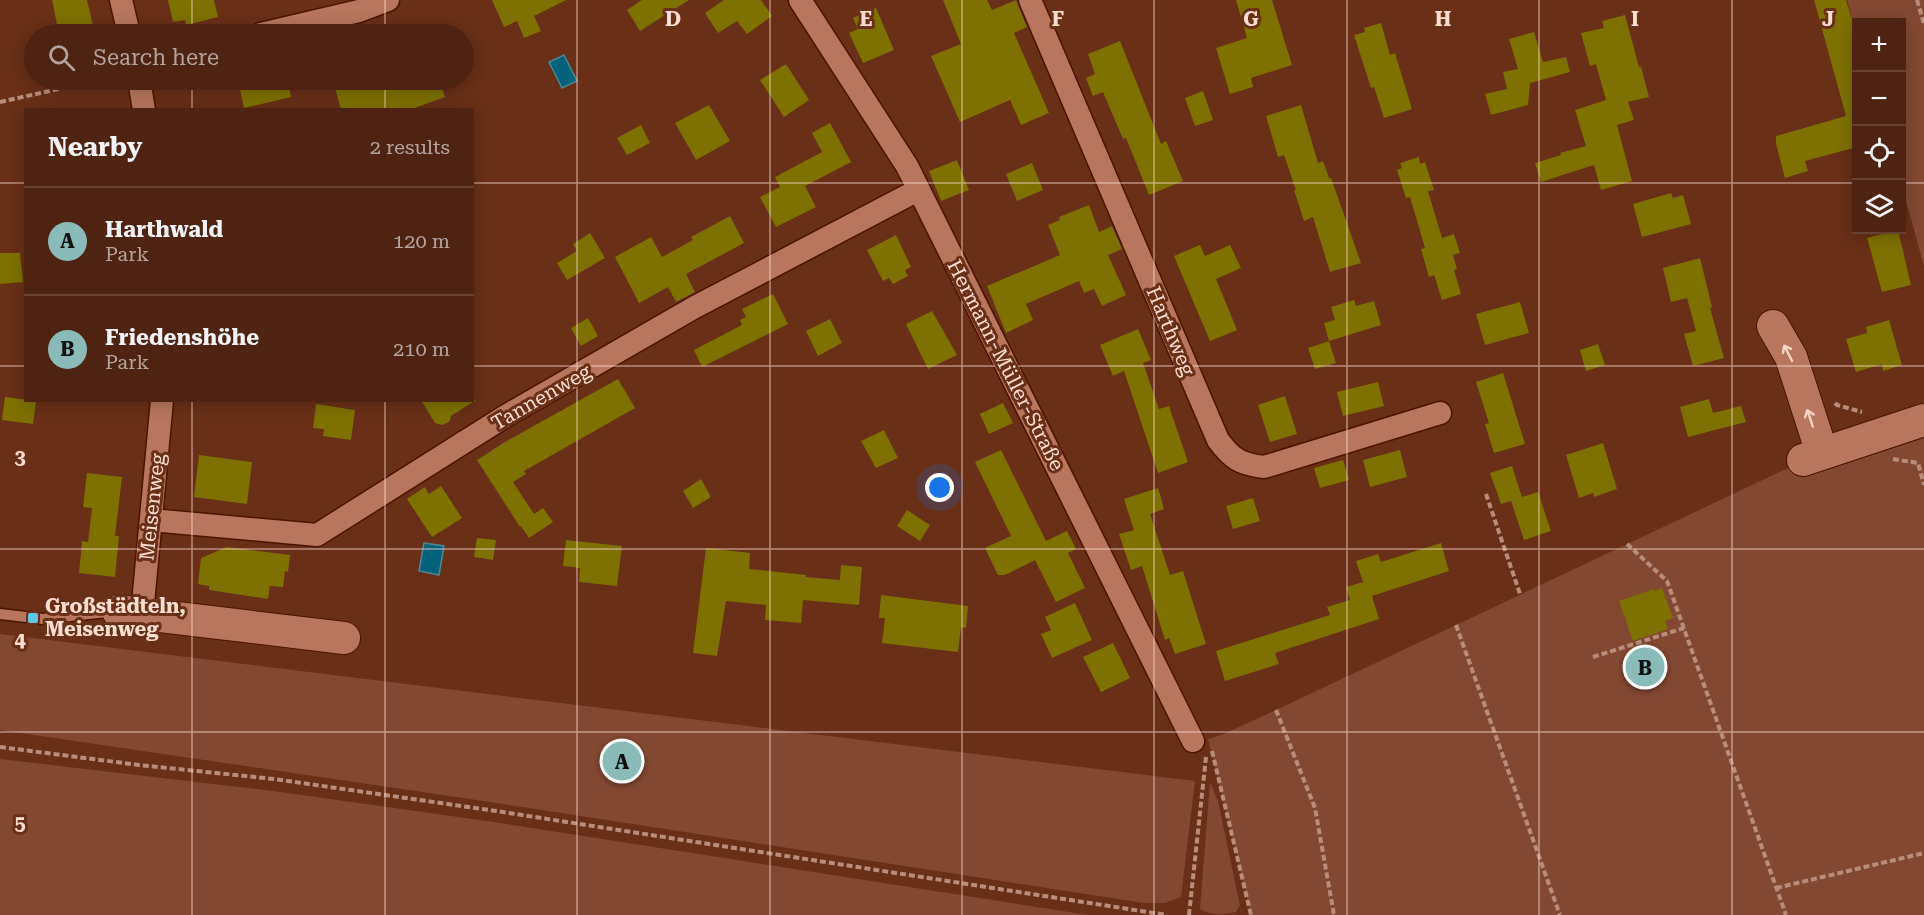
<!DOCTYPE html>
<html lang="en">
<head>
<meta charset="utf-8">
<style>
	body { margin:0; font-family:"Roboto Serif",serif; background:#592f1f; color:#f1f3f6 }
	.controls { position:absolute; right:18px; top:18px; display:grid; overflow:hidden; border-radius:0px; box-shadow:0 3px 15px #0003 }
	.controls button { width:54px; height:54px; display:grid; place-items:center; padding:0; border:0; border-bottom:2px solid #664031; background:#4f2311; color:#f1f3f6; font:30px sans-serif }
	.you { position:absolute; left:940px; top:488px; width:21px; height:21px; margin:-15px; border:4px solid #fff; border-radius:50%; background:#1a73e8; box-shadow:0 0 0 9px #1a73e833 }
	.badge { display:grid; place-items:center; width:39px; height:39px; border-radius:50%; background:#8bbbb9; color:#111; font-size:20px; font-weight:700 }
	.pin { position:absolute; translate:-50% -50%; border:3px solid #fff; box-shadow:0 2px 6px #0006 }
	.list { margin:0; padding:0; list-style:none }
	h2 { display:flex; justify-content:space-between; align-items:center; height:78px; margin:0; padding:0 24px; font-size:26px }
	h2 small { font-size:20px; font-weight:400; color:#b3a49f }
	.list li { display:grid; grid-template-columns:39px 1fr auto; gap:18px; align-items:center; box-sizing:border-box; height:108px; padding:0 24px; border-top:2px solid #664031 }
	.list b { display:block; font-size:22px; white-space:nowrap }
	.list p { margin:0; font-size:20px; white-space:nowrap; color:#b3a49f }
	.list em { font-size:20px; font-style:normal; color:#b3a49f }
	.icon { flex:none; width:33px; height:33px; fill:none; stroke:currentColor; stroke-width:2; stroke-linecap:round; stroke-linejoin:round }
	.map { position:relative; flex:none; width:1924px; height:915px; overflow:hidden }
	.search { position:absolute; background:#4f2311; box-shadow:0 3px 15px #0003; left:24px; top:24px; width:450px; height:66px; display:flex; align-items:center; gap:15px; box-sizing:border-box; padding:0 21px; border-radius:33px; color:#b3a49f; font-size:22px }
	.panel { position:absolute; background:#4f2311; box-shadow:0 3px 15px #0003; left:24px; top:108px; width:450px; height:294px; border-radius:0px }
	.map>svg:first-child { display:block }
	.green { fill:#834832 }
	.water { fill:#00637b; stroke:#4c8895; stroke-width:1.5 }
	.building { fill:#7e7100 }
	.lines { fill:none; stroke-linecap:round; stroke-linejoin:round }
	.lane-casing { stroke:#4b1300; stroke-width:13 }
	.street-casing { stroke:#4b1300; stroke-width:25 }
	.secondary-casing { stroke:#4b1300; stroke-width:34 }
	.path { stroke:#b88d7c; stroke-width:4; stroke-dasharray:6 3; stroke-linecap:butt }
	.lane { stroke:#b7765d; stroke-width:10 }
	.street { stroke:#b7765d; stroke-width:22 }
	.secondary { stroke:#b7765d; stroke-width:32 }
	.oneway { stroke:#f5d4c7 }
	.grid { fill:none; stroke:#fcded3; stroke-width:1.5; stroke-opacity:0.55 }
	.poi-dot { fill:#5dc7e8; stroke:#692f17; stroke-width:2 }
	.labels { text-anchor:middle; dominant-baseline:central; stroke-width:6; stroke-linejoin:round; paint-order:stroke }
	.street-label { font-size:20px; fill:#fcded3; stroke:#692f17 }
	.poi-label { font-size:20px; font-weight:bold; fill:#fcded3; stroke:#692f17; text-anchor:start }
	.grid-label { font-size:20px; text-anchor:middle; font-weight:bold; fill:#fcded3; stroke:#692f17; stroke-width:6; stroke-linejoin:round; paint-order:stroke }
</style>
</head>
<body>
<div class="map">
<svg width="1924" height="915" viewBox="0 0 1924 915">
	<rect width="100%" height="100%" fill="#692f17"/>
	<!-- green -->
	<g class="green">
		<path d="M1847 0H1924V266L1902 186V22H1856V33Z"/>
		<path d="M1924 420V915H1251L1208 739 1224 734 1276 710 1803 461Z"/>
		<path d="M0 634 1195 781 1181 897 1165 903H1144L497 803 0 730Z"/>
		<path d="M0 759 273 791 494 822 1088 915H0Z"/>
		<path d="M1210 782 1218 801 1240 906 1236 912C1224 915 1209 915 1200 909Z"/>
	</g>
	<!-- water -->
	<g class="water">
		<path d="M564 55 577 81 562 88 549 62Z"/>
		<path d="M424 543 444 546 439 575 419 571Z"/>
	</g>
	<!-- building -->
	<g class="building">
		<path d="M52 0H87L95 34H59Z"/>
		<path d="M168 0H214L218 17 186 25 185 20 173 22Z"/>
		<path d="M492 0H566L534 16 541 31 524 38 517 21 504 27Z"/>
		<path d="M642 0H689L640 31 627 10Z"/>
		<path d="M724 0H761L772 16 747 34 737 21 718 33 705 13Z"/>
		<path d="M943 0H987L992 10 1016 0 1027 27 1014 33 1049 113 1021 125 1010 100 960 122 931 56 961 44Z"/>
		<path d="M1236 0H1272L1292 65 1251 78 1253 87 1230 94 1216 48 1247 38Z"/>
		<path d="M1814 0H1846L1857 36V147L1805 161 1808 171 1785 178 1776 144V136L1846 116Z"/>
		<path d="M876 8 894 50 863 63 849 33 858 29 853 18Z"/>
		<path d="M1625 15 1639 67H1641L1649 97 1628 102 1634 120 1617 125 1632 181 1601 190 1594 165 1541 182 1535 163 1561 155 1560 153 1586 146 1575 110 1606 100 1596 64 1590 66 1581 33 1604 28 1602 21Z"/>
		<path d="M1381 23 1390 55 1395 53 1412 109 1384 118 1374 87 1371 88 1354 35 1365 32 1364 28Z"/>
		<path d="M1534 32 1543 62 1566 57 1570 72 1530 83 1528 105 1491 115 1485 94 1507 89 1503 72 1518 69 1509 39Z"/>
		<path d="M1120 41 1161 144 1166 141 1183 181 1149 195 1126 138 1123 139 1103 92 1093 96 1086 78 1095 74 1088 54Z"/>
		<path d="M786 64 809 100 784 117 760 80Z"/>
		<path d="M238 80H288L291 97 244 108Z"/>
		<path d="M333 80H365L368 88 398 80H439L445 97 409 110H341Z"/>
		<path d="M1203 91 1213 120 1195 126 1185 98Z"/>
		<path d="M709 105 730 141 696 160 675 123Z"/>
		<path d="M1301 105 1318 163 1323 161 1329 178H1331L1361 263 1330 272 1313 217 1304 221 1294 190H1296L1284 155 1278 157 1266 116Z"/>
		<path d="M830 123 851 162 805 186 816 207 776 227 760 197 780 187 775 177 822 152 812 133Z"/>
		<path d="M641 125 650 143 627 155 617 138Z"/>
		<path d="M1419 157 1420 164 1425 162 1434 190 1428 191 1442 238 1454 234 1460 253 1453 255 1457 269 1454 270 1461 294 1442 300 1434 275 1429 277 1421 249 1425 248 1410 197 1406 198 1397 170 1402 168 1400 163Z"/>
		<path d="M957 160 969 190 941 201 929 171Z"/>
		<path d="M1032 163 1043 190 1017 201 1006 174Z"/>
		<path d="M1671 193 1673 198 1683 195 1691 224 1642 237 1633 204Z"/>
		<path d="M1089 205 1099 232 1112 226 1122 249 1108 255 1126 295 1102 306 1094 289 1084 293 1079 281 1026 304 1033 320 1006 333 987 286 1060 255 1048 225 1060 220 1059 217Z"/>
		<path d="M730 216 744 243 686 274 695 292 676 302 668 287 639 303 615 257 651 237 662 257 693 240 691 237Z"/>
		<path d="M1898 230 1911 285 1882 292 1867 238Z"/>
		<path d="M590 233 605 258 567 280 557 263 577 251 573 244Z"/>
		<path d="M896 235 911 267 905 270 908 276 893 284 889 278 883 281 867 250Z"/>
		<path d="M1200 245 1205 256 1230 245 1241 268 1216 279 1237 330 1210 341 1174 256Z"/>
		<path d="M0 253H20L23 282 0 284Z"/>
		<path d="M1700 258 1712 307 1710 308 1724 358 1693 366 1684 334 1696 331 1687 298 1671 302 1663 268Z"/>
		<path d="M773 294 788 324 702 367 694 350 742 325 740 320 746 317 742 309Z"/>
		<path d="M1354 300 1356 306 1374 301 1381 325 1329 341 1324 323 1335 320 1331 307Z"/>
		<path d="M1520 302 1529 333 1485 345 1476 314Z"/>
		<path d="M932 311 957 355 928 369 906 324Z"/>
		<path d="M588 318 598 336 581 346 571 328Z"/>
		<path d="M830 319 842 343 818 356 806 331Z"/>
		<path d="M1889 320 1902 365 1883 371 1882 364 1856 372 1846 339 1867 333 1866 327Z"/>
		<path d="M1138 329 1151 360 1143 363 1159 409 1169 406 1188 462 1158 473 1124 371 1113 376 1100 345Z"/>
		<path d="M1329 341 1336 363 1315 369 1308 348Z"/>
		<path d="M1598 344 1605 365 1586 371 1580 350Z"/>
		<path d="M1503 373 1525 444 1494 453 1485 424 1489 423 1476 382Z"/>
		<path d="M618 379 635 408 524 471 526 474 513 482 534 514 543 508 553 522 529 538 521 526 520 527 477 460 505 442Z"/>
		<path d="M1378 382 1384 406 1343 416 1337 392Z"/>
		<path d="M1285 396 1297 434 1270 442 1258 405Z"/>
		<path d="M5 397 36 401 33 424 2 420Z"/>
		<path d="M1709 399 1713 413 1741 406 1746 422 1688 437 1680 407Z"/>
		<path d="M421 400H476L451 416 450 421 443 425 435 423Z"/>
		<path d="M1003 403 1013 423 989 434 980 414Z"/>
		<path d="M316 404 355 410 351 440 323 436 324 429 313 428Z"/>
		<path d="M884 430 898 458 876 468 861 441Z"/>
		<path d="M1603 443 1617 489 1594 497 1593 493 1579 498 1566 455Z"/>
		<path d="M1001 450 1046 541 1067 531 1076 549 1068 553 1085 588 1056 602 1035 560 1005 575H998L985 548 1011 536 975 462Z"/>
		<path d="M1400 450 1407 477 1370 487 1363 460Z"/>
		<path d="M199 455 252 462 247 504 194 497Z"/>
		<path d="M1343 460 1349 480 1320 488 1314 468Z"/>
		<path d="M1512 466 1522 497 1538 492 1551 531 1524 540 1511 501 1501 504 1490 473Z"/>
		<path d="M87 473 122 477 115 536H119L115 577 79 573 82 541 88 542 92 508 83 507Z"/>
		<path d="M701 479 711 497 693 508 683 491Z"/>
		<path d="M441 486 462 518 432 537 407 499 425 487 429 494Z"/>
		<path d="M1158 488 1164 509 1150 514 1170 575 1183 571 1206 644 1175 654 1169 638 1165 640 1142 566 1131 570 1119 534 1134 530 1124 499Z"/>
		<path d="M1253 498 1260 521 1233 529 1226 506Z"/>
		<path d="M907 510 930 525 920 541 897 526Z"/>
		<path d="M477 538 496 540 493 560 474 557Z"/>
		<path d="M566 540 622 546 617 586 579 582 580 568 563 566Z"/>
		<path d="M1441 543 1449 571 1372 596 1379 619 1275 653 1279 664 1225 681 1216 651 1330 615 1327 607 1350 600 1346 587 1363 582 1356 561 1378 554 1381 562Z"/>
		<path d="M227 547 290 555 288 572 285 571 283 587 270 586 268 599 209 590V586L198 584 201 558Z"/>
		<path d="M706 548 750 553 749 569 806 575V577L840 580 841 565 862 567 859 605 803 600 801 623 765 620 766 605 726 601 717 656 693 653Z"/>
		<path d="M1662 588 1673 618 1665 621 1668 629 1633 641 1619 601 1654 589V591Z"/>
		<path d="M881 595 968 606 966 628 961 627 958 652 882 643 885 618H879Z"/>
		<path d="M1075 603 1092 640 1052 658 1041 634 1051 630 1045 617Z"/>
		<path d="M1113 643 1130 678 1101 692 1083 657Z"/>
	</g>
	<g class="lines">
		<!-- lane casing -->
		<g class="lane-casing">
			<path id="lane" d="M0 614 43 619 116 611"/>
		</g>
		<!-- street casing -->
		<g class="street-casing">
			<g id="street">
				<path d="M121 0 129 34"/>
				<path d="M800 0 907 166 1193 741"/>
				<path d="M1030 0 1218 440C1232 459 1240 464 1264 467L1440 413"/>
				<path d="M261 34 359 11 388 0"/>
				<path d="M139 80 144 110"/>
				<path d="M151 520 317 535 504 417 695 307 918 190"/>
				<path d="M142 614 162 400"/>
			</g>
		</g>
		<!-- secondary casing -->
		<g class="secondary-casing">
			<g id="secondary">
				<path d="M1773 326 1791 357 1822 453"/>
				<path d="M1803 460 1924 420"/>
				<path d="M118 611 344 638"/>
			</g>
		</g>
		<!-- path -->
		<g class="path">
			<path d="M1917 0 1924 24"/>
			<path d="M0 102 99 80"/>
			<path d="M1835 403 1837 405 1862 412"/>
			<path d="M1893 459 1918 463 1924 485"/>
			<path d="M1486 494 1520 594"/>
			<path d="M1627 544 1667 581 1786 915"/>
			<path d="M1456 625 1560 915"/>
			<path d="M1593 657 1684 628"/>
			<path d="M1276 710 1315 808 1334 915"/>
			<path d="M0 747 139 765 274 779 496 811 1167 915"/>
			<path d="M1212 751 1251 915"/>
			<path d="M1776 888 1924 853"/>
			<path d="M1189 915 1206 757"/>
		</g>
		<!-- lane -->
		<use href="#lane" class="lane"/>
		<!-- street -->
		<use href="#street" class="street"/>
		<!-- secondary -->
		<use href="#secondary" class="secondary"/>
	</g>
	<!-- one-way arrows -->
	<defs><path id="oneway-shaft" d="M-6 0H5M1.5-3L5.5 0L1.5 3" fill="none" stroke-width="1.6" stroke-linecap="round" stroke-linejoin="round" transform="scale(1.5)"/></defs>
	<g class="oneway">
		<use href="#oneway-shaft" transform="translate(1788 353) rotate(-117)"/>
		<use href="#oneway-shaft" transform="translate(1810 418) rotate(-108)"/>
	</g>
	<!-- grid -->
	<path class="grid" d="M192 0V34M385 0V34M577 0V915M770 0V915M962 0V915M1154 0V915M1347 0V915M1539 0V915M1732 0V915M192 80V110M385 80V110M0 183H26M472 183H1856M1902 183H1924M0 366H26M472 366H1924M192 400V915M385 400V915M0 549H1924M0 732H1924"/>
	<!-- markers -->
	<rect class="poi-dot" x="27" y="612" width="12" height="12" rx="3"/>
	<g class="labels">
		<!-- street labels -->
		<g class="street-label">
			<text transform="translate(1171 331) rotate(67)">Harthweg</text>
			<text transform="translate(1006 365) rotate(63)">Hermann-Müller-Straße</text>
			<text transform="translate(541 397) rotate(-30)">Tannenweg</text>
			<text transform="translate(152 507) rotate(-84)">Meisenweg</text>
		</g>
		<!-- poi labels -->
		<g class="poi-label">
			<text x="45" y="606">Großstädteln,<tspan x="45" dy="23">Meisenweg</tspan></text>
		</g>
	</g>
	<g class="grid-label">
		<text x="673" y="26">D</text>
		<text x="866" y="26">E</text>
		<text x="1058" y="26">F</text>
		<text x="1251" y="26">G</text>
		<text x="1443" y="26">H</text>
		<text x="1635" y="26">I</text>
		<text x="1828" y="26">J</text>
		<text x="20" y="464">3</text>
		<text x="20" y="647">4</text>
		<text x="20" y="830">5</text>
	</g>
</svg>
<div class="controls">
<button>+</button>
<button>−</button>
<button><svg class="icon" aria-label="locate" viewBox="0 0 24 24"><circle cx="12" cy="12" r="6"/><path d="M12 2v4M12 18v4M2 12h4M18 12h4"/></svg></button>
<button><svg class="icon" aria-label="layers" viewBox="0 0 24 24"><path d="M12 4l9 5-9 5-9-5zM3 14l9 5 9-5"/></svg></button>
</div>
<div class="you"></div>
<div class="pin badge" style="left:622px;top:761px">A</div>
<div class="pin badge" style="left:1645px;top:667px">B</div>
<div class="search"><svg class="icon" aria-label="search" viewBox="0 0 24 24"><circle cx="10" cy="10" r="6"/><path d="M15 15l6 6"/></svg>Search here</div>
<section class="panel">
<h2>Nearby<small>2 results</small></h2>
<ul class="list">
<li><span class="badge">A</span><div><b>Harthwald</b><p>Park</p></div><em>120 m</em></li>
<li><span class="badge">B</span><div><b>Friedenshöhe</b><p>Park</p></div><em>210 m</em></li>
</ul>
</section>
</div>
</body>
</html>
